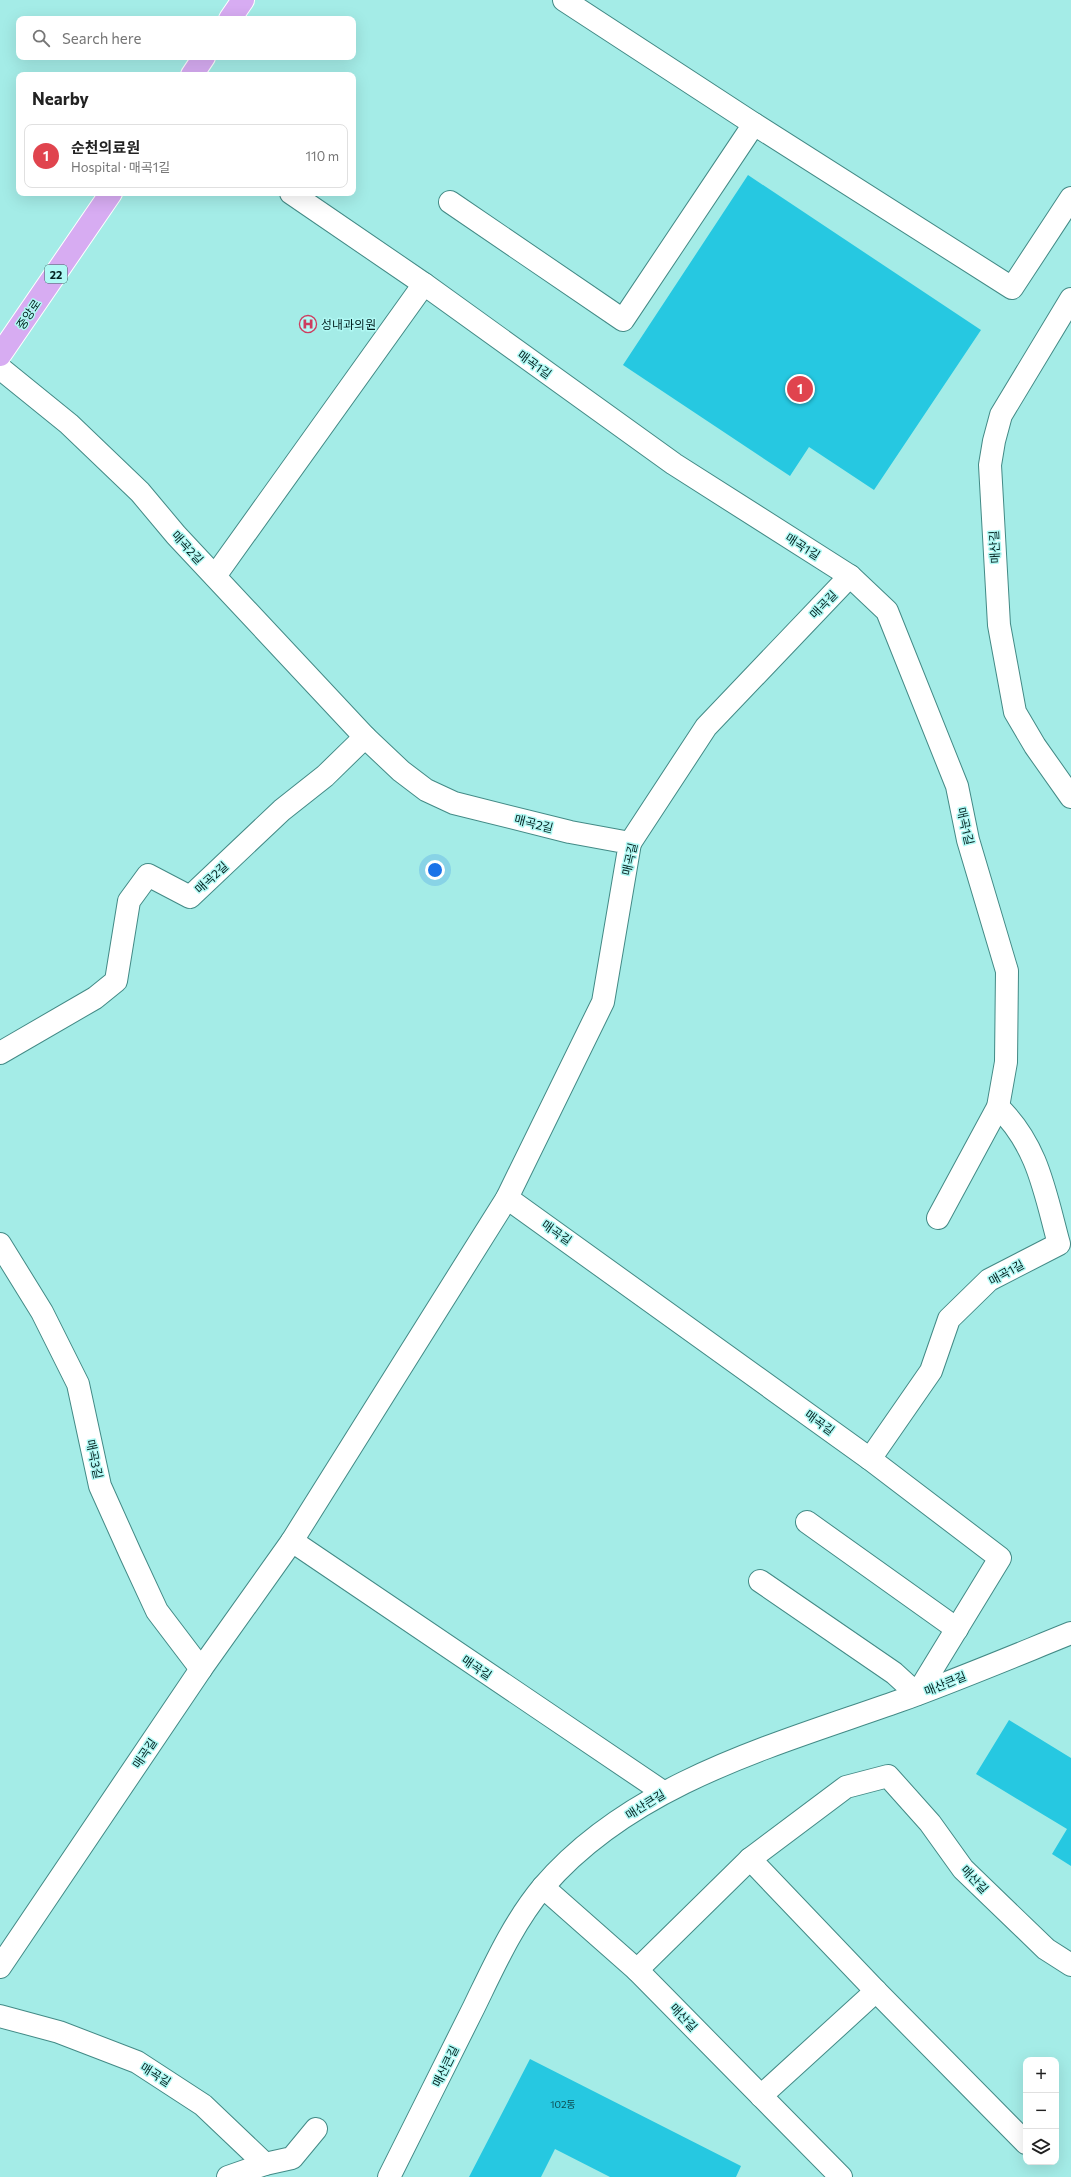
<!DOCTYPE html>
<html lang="en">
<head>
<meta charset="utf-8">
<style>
	body { margin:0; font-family:Commissioner,"Noto Sans KR",sans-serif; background:#f2f2f2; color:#222 }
	.controls { position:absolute; right:12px; bottom:12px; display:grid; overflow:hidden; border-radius:8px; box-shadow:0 4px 16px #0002 }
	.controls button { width:36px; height:36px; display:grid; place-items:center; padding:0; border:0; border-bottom:1px solid #e0e0e0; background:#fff; color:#222; font:20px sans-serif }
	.you { position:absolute; left:435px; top:870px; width:14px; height:14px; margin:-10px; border:3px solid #fff; border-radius:50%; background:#1a73e8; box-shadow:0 0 0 6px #1a73e833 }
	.badge { display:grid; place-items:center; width:26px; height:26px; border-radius:50%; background:#cd3d5f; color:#fff; font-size:13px; font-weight:700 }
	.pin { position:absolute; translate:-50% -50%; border:2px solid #fff; box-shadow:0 1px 4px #0006 }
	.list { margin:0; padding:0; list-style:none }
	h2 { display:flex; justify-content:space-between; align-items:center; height:52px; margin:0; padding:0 16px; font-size:17px }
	h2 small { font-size:13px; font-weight:400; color:#767676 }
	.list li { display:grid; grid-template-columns:26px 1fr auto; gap:12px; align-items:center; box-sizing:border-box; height:64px; margin:0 8px 8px; padding:0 8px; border:1px solid #e0e0e0; border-radius:8px }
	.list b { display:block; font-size:15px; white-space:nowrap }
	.list p { margin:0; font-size:13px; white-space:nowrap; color:#767676 }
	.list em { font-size:13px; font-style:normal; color:#767676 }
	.icon { flex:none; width:22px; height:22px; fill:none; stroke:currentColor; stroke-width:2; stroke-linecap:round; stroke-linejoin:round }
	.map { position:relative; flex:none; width:1071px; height:2177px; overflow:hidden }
	.search { position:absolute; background:#fff; box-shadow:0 4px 16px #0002; left:16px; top:16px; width:340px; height:44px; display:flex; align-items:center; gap:10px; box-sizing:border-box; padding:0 14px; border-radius:8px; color:#767676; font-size:15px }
	.panel { position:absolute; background:#fff; box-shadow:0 4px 16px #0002; left:16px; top:72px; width:340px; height:124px; border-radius:8px }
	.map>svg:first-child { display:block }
	.building { fill:#26c8e1 }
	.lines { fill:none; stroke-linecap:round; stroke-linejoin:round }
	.service-casing { stroke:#438a86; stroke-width:24 }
	.minor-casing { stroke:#438a86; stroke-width:24 }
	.tertiary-casing { stroke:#438a86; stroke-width:24 }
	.primary-casing { stroke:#fff; stroke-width:24 }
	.service { stroke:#fff; stroke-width:22 }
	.minor { stroke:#fff; stroke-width:22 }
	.tertiary { stroke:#fff; stroke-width:22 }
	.primary { stroke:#d7acf2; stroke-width:22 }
	.labels { text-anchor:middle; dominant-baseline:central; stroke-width:3; stroke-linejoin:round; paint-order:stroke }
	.number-label { font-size:10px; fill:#0c4c51 }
	.shield { fill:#b1f9f4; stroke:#386260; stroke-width:1 }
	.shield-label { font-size:11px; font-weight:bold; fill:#042221 }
	.street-label { font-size:12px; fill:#042221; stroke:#b1f9f4 }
	.poi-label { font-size:12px; fill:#042221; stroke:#b1f9f4; text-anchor:start }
</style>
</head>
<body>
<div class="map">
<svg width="1071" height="2177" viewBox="0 0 1071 2177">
	<rect width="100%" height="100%" fill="#a4ece7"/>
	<!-- building -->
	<g class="building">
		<path d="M748 175 981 330 874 490 809 447 790 476 623 365Z"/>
		<path d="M1009 1720 1071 1758V1866L1052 1854 1067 1829 976 1774Z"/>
		<path d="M530 2059 741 2166 736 2177H610L555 2149 541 2177H469Z"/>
	</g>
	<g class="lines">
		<!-- service casing -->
		<g class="service-casing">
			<g id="service">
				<path d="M754 124 1012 288 1071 198"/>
				<path d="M450 202 623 320 754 124 564 0"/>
				<path d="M215 576 424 284"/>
				<path d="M850 576 887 611 957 786 968 840 1007 971 1006 1062 998 1107 938 1218"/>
				<path d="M0 1053 95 998 116 981 129 901 148 875 190 897 282 810 325 776 365 737"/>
				<path d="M507 1198 870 1459 1000 1558 917 1694 894 1673 760 1581"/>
				<path d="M0 1244 42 1312 78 1384 100 1486 131 1555 157 1611 201 1669"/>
				<path d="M870 1459 931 1371 949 1319 989 1280 1059 1244C1045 1193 1038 1145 998 1107"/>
				<path d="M807 1522 957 1629"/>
				<path d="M0 2016 59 2032 137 2062 203 2105 265 2164"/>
				<path d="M228 2177 265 2164 292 2158 316 2129"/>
			</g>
		</g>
		<!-- minor casing -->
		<g class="minor-casing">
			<g id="minor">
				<path d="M291 193 424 284 674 464 850 576 706 727 630 843"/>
				<path d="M1071 299 1001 415 994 441 990 465 999 625 1015 712 1035 746 1071 797"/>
				<path d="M292 1541 663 1792"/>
				<path d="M750 1859 876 1991 1026 2143"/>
				<path d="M543 1887 637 1970 841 2177"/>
				<path d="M637 1970 750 1859 846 1787 888 1776 930 1823 963 1869 1046 1949 1071 1965"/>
				<path d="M761 2096 876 1991"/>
			</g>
		</g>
		<!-- tertiary casing -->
		<g class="tertiary-casing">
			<g id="tertiary">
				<path d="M0 368 69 424 140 492 176 535 365 737 401 771 426 790 454 803 570 832 630 843 603 1002 507 1198 292 1541 201 1669 0 1967"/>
				<path d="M389 2177C417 2120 446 2064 474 2007 494 1966 513 1923 543 1887 632 1783 775 1745 899 1701 957 1680 1014 1656 1071 1633"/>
			</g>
		</g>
		<!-- primary casing -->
		<g class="primary-casing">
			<g id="primary">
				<path d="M230 19 243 0"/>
				<path d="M192 75 204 57"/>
				<path d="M0 355 111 193"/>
			</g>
		</g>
		<!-- service -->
		<use href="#service" class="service"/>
		<!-- minor -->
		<use href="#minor" class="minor"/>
		<!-- tertiary -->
		<use href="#tertiary" class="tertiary"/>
		<!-- primary -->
		<use href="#primary" class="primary"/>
	</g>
	<!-- icons -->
	<defs>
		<g id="hospital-ring" transform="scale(0.9)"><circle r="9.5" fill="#b1f9f4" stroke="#cd3d5f" stroke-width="1.5"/><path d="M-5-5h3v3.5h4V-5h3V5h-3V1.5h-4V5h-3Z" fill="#cd3d5f"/></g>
	</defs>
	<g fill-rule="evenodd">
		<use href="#hospital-ring" x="308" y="324"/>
	</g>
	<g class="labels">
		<!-- number labels -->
		<g class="number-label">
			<text x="563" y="2104">102동</text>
		</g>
		<!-- shield labels -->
		<rect class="shield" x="45" y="265" width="22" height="18" rx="3"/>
		<g class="shield-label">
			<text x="56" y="274">22</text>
		</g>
		<!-- street labels -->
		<g class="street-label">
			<text transform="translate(28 314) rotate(-56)">중앙로</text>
			<text transform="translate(535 364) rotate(36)">매곡1길</text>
			<text transform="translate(803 546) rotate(32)">매곡1길</text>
			<text transform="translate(188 547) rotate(47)">매곡2길</text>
			<text transform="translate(994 547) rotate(-93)">매산길</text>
			<text transform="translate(823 604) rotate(-46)">매곡길</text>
			<text transform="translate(534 823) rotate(14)">매곡2길</text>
			<text transform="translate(966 826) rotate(77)">매곡1길</text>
			<text transform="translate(629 859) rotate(-77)">매곡길</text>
			<text transform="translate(211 877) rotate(-43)">매곡2길</text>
			<text transform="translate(557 1232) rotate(35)">매곡길</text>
			<text transform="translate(1006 1272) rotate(-29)">매곡1길</text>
			<text transform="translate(820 1422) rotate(36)">매곡길</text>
			<text transform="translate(95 1459) rotate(78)">매곡3길</text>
			<text transform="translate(477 1667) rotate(34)">매곡길</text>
			<text transform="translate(945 1683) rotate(-22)">매산큰길</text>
			<text transform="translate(144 1753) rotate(-56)">매곡길</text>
			<text transform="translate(645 1804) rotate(-32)">매산큰길</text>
			<text transform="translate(975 1879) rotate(46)">매산길</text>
			<text transform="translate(684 2017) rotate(46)">매산길</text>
			<text transform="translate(445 2066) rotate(-64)">매산큰길</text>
			<text transform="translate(156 2074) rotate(32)">매곡길</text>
		</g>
		<!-- poi labels -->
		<g class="poi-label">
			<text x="321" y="324">성내과의원</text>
		</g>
	</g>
</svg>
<div class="controls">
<button>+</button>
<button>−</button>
<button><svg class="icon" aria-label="layers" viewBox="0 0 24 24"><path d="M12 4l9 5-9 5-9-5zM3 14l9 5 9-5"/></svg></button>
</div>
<div class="you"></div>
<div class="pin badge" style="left:800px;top:389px;background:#e0444e">1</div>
<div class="search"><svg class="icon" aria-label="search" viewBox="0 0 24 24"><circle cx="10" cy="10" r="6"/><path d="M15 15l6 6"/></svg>Search here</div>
<section class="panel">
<h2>Nearby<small></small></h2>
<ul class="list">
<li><span class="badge" style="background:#e0444e">1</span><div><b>순천의료원</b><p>Hospital · 매곡1길</p></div><em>110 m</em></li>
</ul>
</section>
</div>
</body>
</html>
